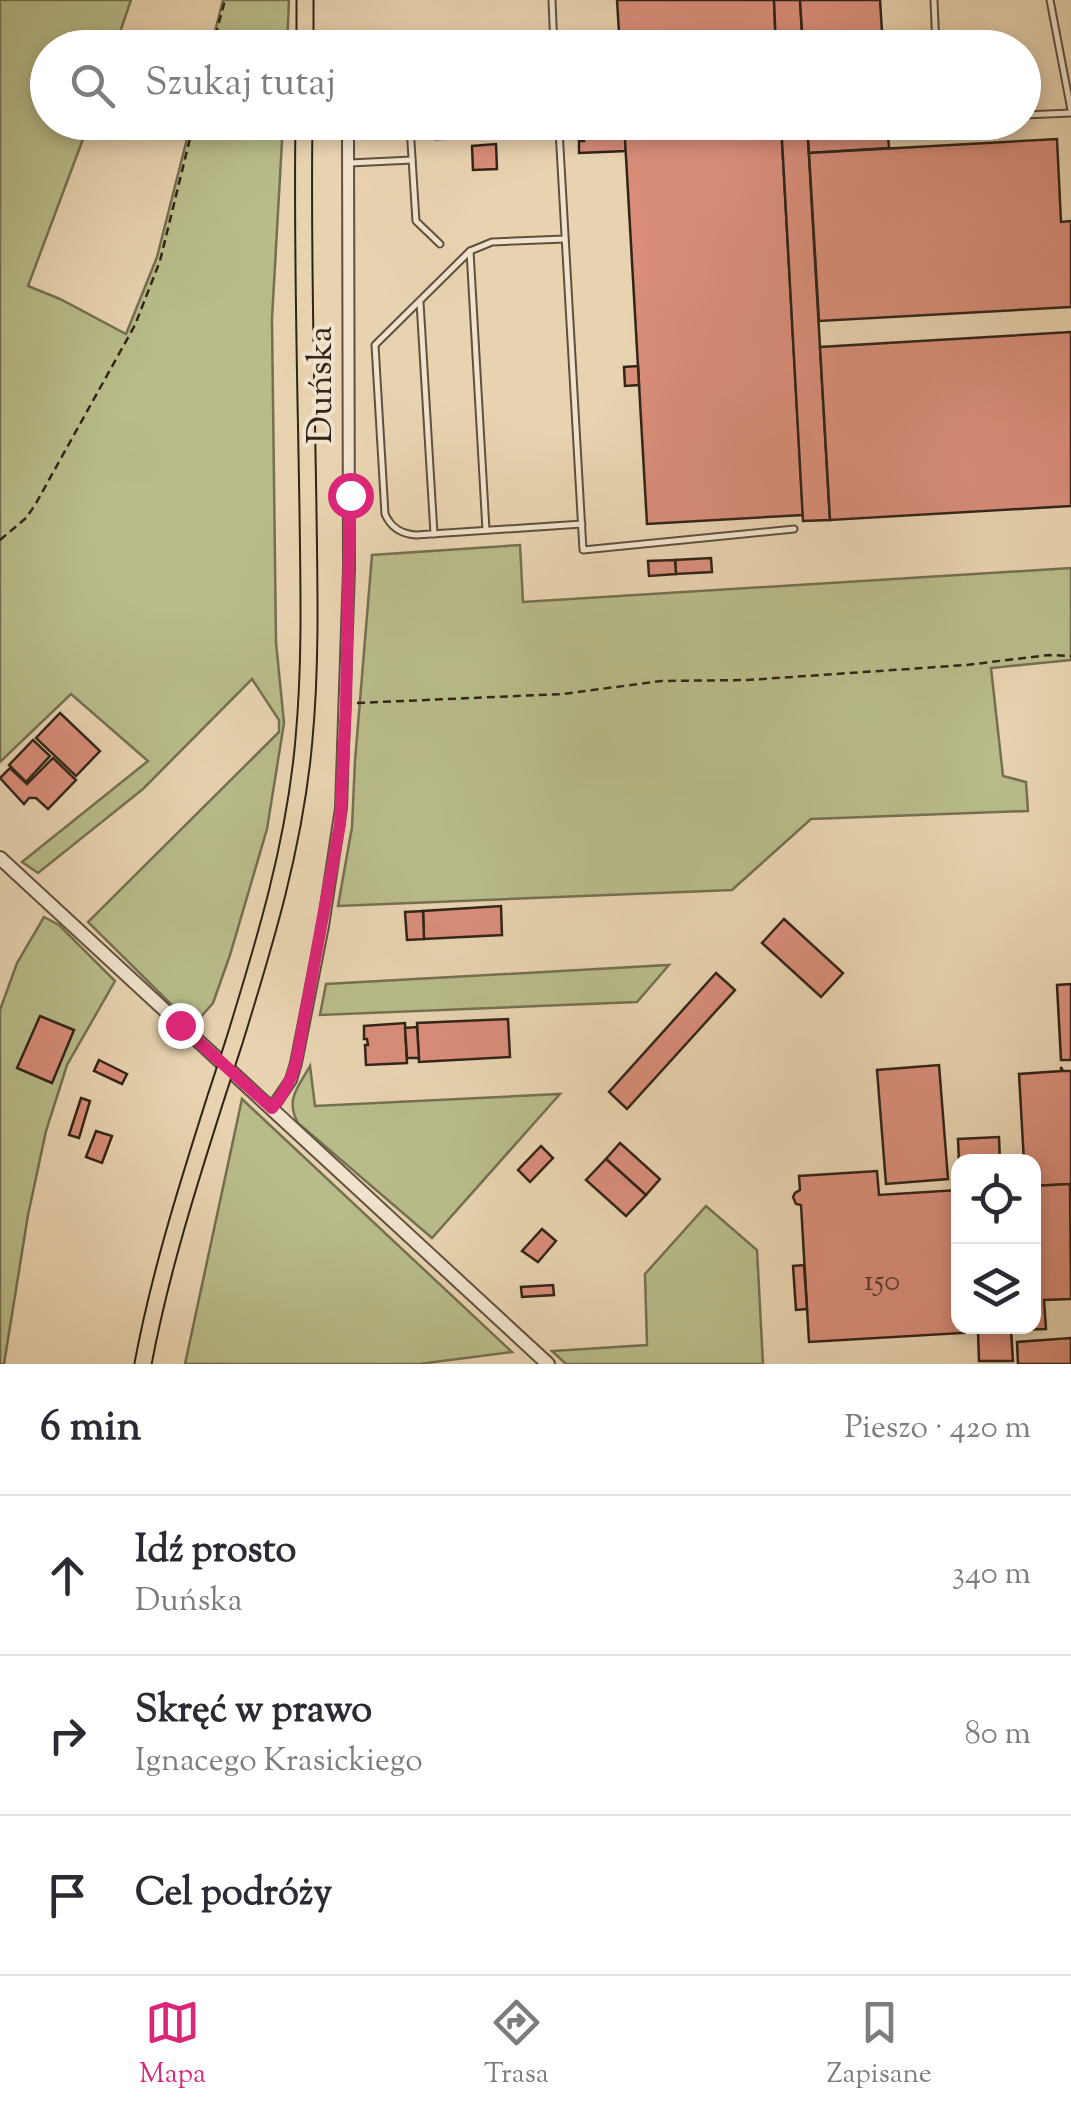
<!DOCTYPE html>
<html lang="pl">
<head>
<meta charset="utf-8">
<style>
	body { margin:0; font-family:"Sorts Mill Goudy",serif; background:#f7f7f7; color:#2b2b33 }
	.controls { position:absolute; right:30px; bottom:30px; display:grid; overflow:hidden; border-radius:20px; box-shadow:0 5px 15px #0003 }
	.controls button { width:90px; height:90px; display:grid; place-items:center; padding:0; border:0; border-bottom:2px solid #e1e1e2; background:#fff; color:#2b2b33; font:50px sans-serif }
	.stop { position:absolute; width:30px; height:30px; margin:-22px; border:8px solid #db2777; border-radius:50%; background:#fff }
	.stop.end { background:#db2777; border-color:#fff; box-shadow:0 2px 10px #0008 }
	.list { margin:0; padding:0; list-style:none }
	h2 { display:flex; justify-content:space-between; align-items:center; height:130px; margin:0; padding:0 40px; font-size:42px }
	h2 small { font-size:32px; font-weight:400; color:#7c7c81 }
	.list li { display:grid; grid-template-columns:65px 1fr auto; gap:30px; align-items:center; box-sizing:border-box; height:160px; padding:0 40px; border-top:2px solid #e1e1e2 }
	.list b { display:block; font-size:38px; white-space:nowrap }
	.list p { margin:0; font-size:32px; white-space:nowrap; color:#7c7c81 }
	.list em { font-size:32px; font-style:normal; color:#7c7c81 }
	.icon { flex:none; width:55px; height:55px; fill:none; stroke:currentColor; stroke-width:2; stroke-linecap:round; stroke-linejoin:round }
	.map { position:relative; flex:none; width:1071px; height:1364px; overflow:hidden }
	.search { position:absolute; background:#fff; box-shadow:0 5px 15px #0003; left:30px; right:30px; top:30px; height:110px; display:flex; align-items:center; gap:25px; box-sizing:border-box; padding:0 35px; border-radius:55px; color:#7c7c81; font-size:38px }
	.sheet { height:610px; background:#fff }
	nav { display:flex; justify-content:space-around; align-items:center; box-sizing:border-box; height:140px; border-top:2px solid #e1e1e2; background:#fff; font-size:28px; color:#7c7c81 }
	nav a { display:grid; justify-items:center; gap:5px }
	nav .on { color:#db2777 }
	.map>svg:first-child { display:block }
	.green { fill:#b8bc8a; stroke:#757050; stroke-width:2.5 }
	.building { fill:#d98d7a; stroke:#322517; stroke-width:2.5 }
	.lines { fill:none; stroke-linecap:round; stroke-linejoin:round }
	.service-casing { stroke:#60503d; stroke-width:9 }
	.minor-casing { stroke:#60503d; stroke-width:14 }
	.tertiary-casing { stroke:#60503d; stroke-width:16 }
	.primary-casing { stroke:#322517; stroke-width:19 }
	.path { stroke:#322517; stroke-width:2.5; stroke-dasharray:8 5; stroke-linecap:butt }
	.service { stroke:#f0e2cc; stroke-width:5 }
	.minor { stroke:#f0e2cc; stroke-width:10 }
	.tertiary { stroke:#f0e2cc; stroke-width:12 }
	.primary { stroke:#e8d3b0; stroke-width:15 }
	.primary-bridge-casing { stroke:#322517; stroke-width:19; stroke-linecap:butt }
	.primary-bridge { stroke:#e8d3b0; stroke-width:15 }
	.route { stroke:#db2777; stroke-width:12 }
	.labels { text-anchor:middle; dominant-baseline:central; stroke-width:8; stroke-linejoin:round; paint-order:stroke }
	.number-label { font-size:30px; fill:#5c3f30 }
	.street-label { font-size:35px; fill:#322517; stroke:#f0e2cc }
</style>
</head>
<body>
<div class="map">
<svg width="1071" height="1364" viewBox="0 0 1071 1364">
	<rect width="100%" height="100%" fill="#e8d3b0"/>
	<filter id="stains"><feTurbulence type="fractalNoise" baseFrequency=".002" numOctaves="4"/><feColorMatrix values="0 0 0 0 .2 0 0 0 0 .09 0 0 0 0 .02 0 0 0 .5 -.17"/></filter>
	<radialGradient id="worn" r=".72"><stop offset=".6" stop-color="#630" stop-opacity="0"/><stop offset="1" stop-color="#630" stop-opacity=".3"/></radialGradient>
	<!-- green -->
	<g class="green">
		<path d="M0 0H131L115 47 48 48V122L89 123 28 286 60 299 126 334 157 257 191 123H283L272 319 276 642 284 723 267 829 230 955 213 1003 193 1026 88 922 279 732V720L252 679 143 789 38 873 22 862 148 761 71 694 0 762Z"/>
		<path d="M223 0H289L287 47H211Z"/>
		<path d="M520 545 523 602 1071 568V660L991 668 1003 776 1026 782 1028 811 811 819 732 890 338 906 352 827 355 761 372 555Z"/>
		<path d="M44 917 59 925 115 981 67 1065 46 1131 28 1215 4 1364H0V1010L17 963Z"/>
		<path d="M669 965 637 1002 320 1015 326 984Z"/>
		<path d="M310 1066 315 1106 560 1094 432 1238 298 1123C285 1100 298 1087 310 1066Z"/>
		<path d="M242 1099 512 1352 419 1364H185Z"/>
		<path d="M706 1206 757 1250 763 1364H566L552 1351 647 1345 645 1274Z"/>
	</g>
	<!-- building -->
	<g class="building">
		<path d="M617 0H774L776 48H620Z"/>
		<path d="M774 0H800L803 48H776Z"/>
		<path d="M800 0H880L883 48H803Z"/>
		<path d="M489 32 490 48H466L465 34Z"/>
		<path d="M601 122H624L626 151 579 153V141H584V134L605 133V123Z"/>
		<path d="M624 122H781L803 515 647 524Z"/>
		<path d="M781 122H807L830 520 803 521Z"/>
		<path d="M807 122H887L889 148 809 153Z"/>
		<path d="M1057 139 1061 222 1071 221V307L819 321 809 153Z"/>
		<path d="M496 144 497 169 473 170 472 146Z"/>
		<path d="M1071 332V506L830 520 820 347Z"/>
		<path d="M638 366 639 385 625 386 624 367Z"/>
		<path d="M711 558 712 572 676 574 675 560Z"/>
		<path d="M675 560 676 574 649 576 648 561Z"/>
		<path d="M60 713 100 751 76 776 36 738Z"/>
		<path d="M33 740 50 756 26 782 9 765Z"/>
		<path d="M53 758 76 780 48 809 36 798H29L24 804 0 778 10 768 27 784Z"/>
		<path d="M501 906 502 935 424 939 423 911Z"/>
		<path d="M423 911 424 939 407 940 405 912Z"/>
		<path d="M784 919 843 973 821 997 762 943Z"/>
		<path d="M716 973 735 990 627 1109 609 1092Z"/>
		<path d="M1071 984V1060H1061L1057 985Z"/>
		<path d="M40 1016 74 1030 52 1083 17 1068Z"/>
		<path d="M508 1019 510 1057 419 1062 417 1023Z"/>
		<path d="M405 1023 407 1063 366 1065 365 1045H368L367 1039H364V1026Z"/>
		<path d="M417 1027 419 1058H407L405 1028Z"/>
		<path d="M99 1060 127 1074 122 1084 94 1071Z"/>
		<path d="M939 1065 948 1179 886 1184 877 1070Z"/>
		<path d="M1061 1067 1063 1071H1071V1209L1070 1184 1034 1186V1162H1024L1019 1074 1061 1071Z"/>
		<path d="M81 1098 90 1101 79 1138 69 1135Z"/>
		<path d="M96 1131 112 1136 102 1163 86 1157Z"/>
		<path d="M999 1137 1000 1162H959L958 1139Z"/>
		<path d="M620 1143 660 1179 646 1195 606 1159Z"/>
		<path d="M541 1146 553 1158 530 1182 518 1170Z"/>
		<path d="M606 1159 646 1195 626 1216 586 1180Z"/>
		<path d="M877 1171 879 1195 958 1190V1326H1034V1186L1070 1184 1071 1299 1044 1300 1046 1329 1011 1330 1013 1361H979L978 1332 809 1342 801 1205 796 1204 793 1197 795 1193 800 1190 799 1176Z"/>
		<path d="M542 1229 556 1241 538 1262 522 1251Z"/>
		<path d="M804 1265 807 1309 796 1310 793 1266Z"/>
		<path d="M553 1285 554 1295 522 1297 521 1287Z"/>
		<path d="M1071 1338V1364H1018L1017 1342Z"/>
	</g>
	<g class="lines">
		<!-- service casing -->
		<g class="service-casing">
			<g id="service">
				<path d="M552 0 554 48"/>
				<path d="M934 0 936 48"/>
				<path d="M1050 0 1071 110"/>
				<path d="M1024 115 1071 113"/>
				<path d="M349 122 348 130 410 127 416 221 440 244"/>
				<path d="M410 127 436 136 559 130V122"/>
				<path d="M559 130 583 550 794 529"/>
				<path d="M350 163 412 160"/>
				<path d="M565 239 492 242 470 251 375 345 385 514C391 528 401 534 416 535L582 524"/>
				<path d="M470 251 486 530"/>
				<path d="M420 302 434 534"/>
			</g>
		</g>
		<!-- minor casing -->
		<g class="minor-casing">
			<path id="minor" d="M272 1108 291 1080 296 1063 323 926 341 808 349 569 348 130"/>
		</g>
		<!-- tertiary casing -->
		<g class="tertiary-casing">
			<path id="tertiary" d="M0 858 548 1364"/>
		</g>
		<!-- primary casing -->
		<g class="primary-casing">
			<g id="primary">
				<path d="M305 0V48"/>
				<path d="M234 1042C265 942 295 844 304 739 311 663 309 587 308 511 306 381 302 252 304 122"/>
				<path d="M143 1364C160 1273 188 1185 216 1097"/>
			</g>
		</g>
		<!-- path -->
		<g class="path">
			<path d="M212 48 225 0"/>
			<path d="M0 540 26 518 35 505 135 325 160 261 194 122"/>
			<path d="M357 703 563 694 661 681 748 680 966 665 1049 655 1071 656"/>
		</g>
		<!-- service -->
		<use href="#service" class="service"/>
		<!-- minor -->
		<use href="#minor" class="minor"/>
		<!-- tertiary -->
		<use href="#tertiary" class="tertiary"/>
		<!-- primary -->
		<use href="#primary" class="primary"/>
		<!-- primary-bridge casing -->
		<g class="primary-bridge-casing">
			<path id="primary-bridge" d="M216 1097 234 1042"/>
		</g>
		<!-- primary-bridge -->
		<use href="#primary-bridge" class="primary-bridge"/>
	</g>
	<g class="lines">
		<!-- route -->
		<path class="route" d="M180 1025 272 1108C284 1094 291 1081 296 1063L340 824 346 704 350 495"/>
	</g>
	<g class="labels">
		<!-- number labels -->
		<g class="number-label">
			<text x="882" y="1282">150</text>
		</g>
		<!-- street labels -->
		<g class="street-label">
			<text transform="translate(322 385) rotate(-90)">Duńska</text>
		</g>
	</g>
	<rect width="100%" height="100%" filter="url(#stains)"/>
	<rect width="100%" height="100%" fill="url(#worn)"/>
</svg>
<div class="controls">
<button><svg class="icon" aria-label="locate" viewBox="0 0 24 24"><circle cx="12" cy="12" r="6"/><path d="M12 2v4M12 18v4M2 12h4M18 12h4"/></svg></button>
<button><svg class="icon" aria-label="layers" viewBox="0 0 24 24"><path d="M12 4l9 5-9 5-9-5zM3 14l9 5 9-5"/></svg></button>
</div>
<div class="stop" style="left:350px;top:495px"></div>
<div class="stop end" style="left:180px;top:1025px"></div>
<div class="search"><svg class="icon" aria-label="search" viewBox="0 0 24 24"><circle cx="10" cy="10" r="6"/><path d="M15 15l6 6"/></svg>Szukaj tutaj</div>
</div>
<section class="sheet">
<h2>6 min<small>Pieszo · 420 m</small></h2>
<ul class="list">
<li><svg class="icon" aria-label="ahead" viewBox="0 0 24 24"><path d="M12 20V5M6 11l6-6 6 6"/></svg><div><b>Idź prosto</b><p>Duńska</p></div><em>340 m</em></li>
<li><svg class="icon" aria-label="right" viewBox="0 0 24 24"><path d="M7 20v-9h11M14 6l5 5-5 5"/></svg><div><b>Skręć w prawo</b><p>Ignacego Krasickiego</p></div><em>80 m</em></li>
<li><svg class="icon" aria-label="arrive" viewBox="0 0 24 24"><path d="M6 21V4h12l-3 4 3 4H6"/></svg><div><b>Cel podróży</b></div></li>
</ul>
</section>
<nav>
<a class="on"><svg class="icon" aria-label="map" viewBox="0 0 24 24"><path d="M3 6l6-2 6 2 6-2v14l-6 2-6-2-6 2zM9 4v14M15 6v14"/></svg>Mapa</a>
<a><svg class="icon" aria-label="directions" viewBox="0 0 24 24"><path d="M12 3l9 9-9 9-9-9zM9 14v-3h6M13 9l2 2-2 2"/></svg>Trasa</a>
<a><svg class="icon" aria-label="saved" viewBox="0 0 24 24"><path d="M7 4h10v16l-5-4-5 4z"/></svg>Zapisane</a>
</nav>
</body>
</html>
